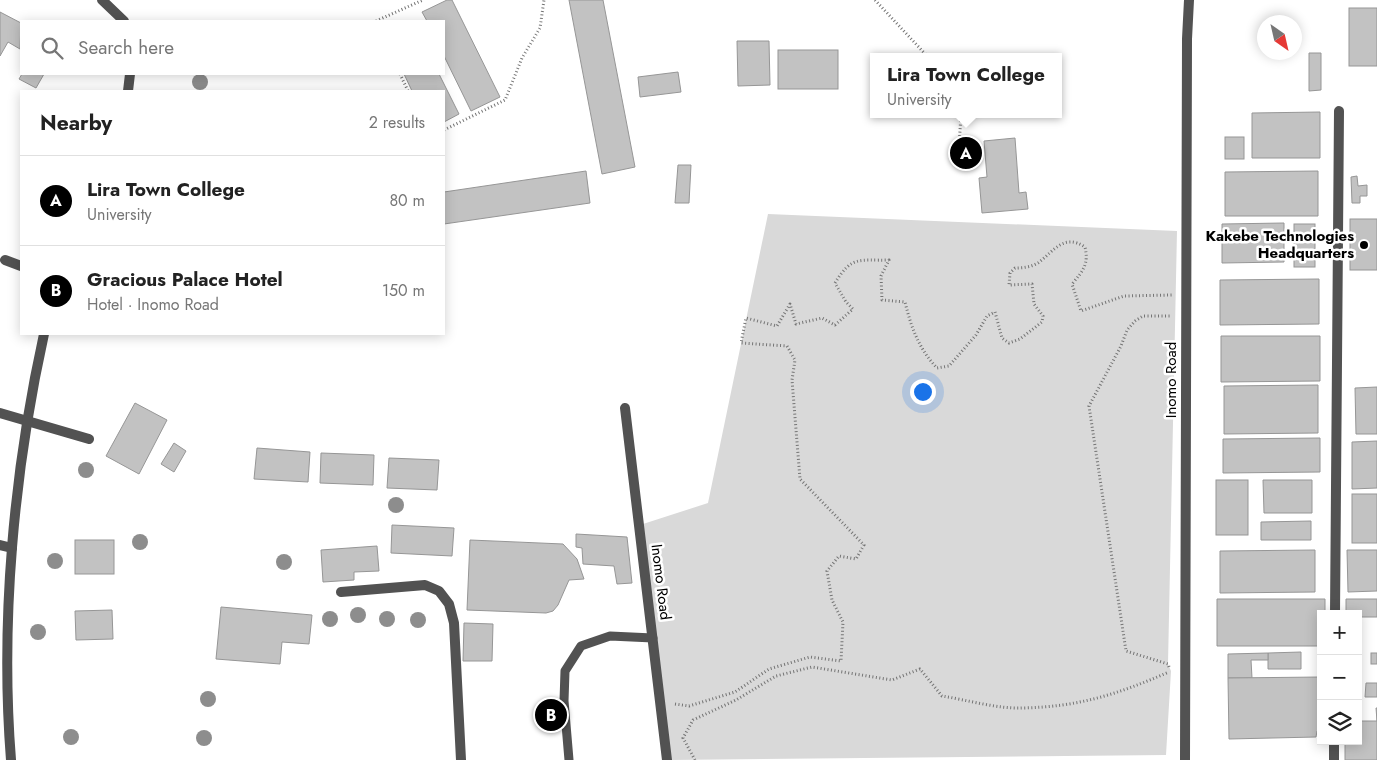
<!DOCTYPE html>
<html lang="en">
<head>
<meta charset="utf-8">
<style>
	body { margin:0; font-family:Jost,sans-serif; background:#f6f6f6; color:#222 }
	.controls { position:absolute; right:15px; bottom:15px; display:grid; overflow:hidden; border-radius:0px; box-shadow:0 2px 12px #0003 }
	.controls button { width:45px; height:45px; display:grid; place-items:center; padding:0; border:0; border-bottom:1px solid #e0e0e0; background:#fff; color:#222; font:25px sans-serif }
	.compass { position:absolute; left:1257px; top:15px; width:45px; height:45px; border-radius:50%; background:#fff; box-shadow:0 2px 12px #0003; rotate:146deg }
	.you { position:absolute; left:922px; top:391px; width:18px; height:18px; margin:-12px; border:4px solid #fff; border-radius:50%; background:#1a73e8; box-shadow:0 0 0 8px #1a73e833 }
	.badge { display:grid; place-items:center; width:32px; height:32px; border-radius:50%; background:#000; color:#fff; font-size:16px; font-weight:700 }
	.pin { position:absolute; translate:-50% -50%; border:2px solid #fff; box-shadow:0 1px 5px #0006 }
	.popup { position:absolute; left:870px; top:53px; width:192px; height:65px; box-sizing:border-box; display:grid; place-content:center; border-radius:0px; background:#fff; filter:drop-shadow(0 1px 4px #0005); font-size:16px; white-space:nowrap; color:#767676 }
	.popup b { font-size:19px; color:#222 }
	.popup::after { content:''; position:absolute; left:50%; top:100%; margin-left:-10px; border:10px solid transparent; border-top-color:#fff }
	.list { margin:0; padding:0; list-style:none }
	h2 { display:flex; justify-content:space-between; align-items:center; height:65px; margin:0; padding:0 20px; font-size:21px }
	h2 small { font-size:16px; font-weight:400; color:#767676 }
	.list li { display:grid; grid-template-columns:32px 1fr auto; gap:15px; align-items:center; box-sizing:border-box; height:90px; padding:0 20px; border-top:1px solid #e0e0e0 }
	.list b { display:block; font-size:19px; white-space:nowrap }
	.list p { margin:0; font-size:16px; white-space:nowrap; color:#767676 }
	.list em { font-size:16px; font-style:normal; color:#767676 }
	.icon { flex:none; width:28px; height:28px; fill:none; stroke:currentColor; stroke-width:2; stroke-linecap:round; stroke-linejoin:round }
	.map { position:relative; flex:none; width:1377px; height:760px; overflow:hidden }
	.search { position:absolute; background:#fff; box-shadow:0 2px 12px #0003; left:20px; top:20px; width:425px; height:55px; display:flex; align-items:center; gap:12px; box-sizing:border-box; padding:0 18px; border-radius:0px; color:#767676; font-size:19px }
	.panel { position:absolute; background:#fff; box-shadow:0 2px 12px #0003; left:20px; top:90px; width:425px; height:245px; border-radius:0px }
	.map>svg:first-child { display:block }
	.green { fill:#d9d9d9 }
	.building { fill:#c2c2c2; stroke:#969696 }
	.lines { fill:none; stroke-linecap:round; stroke-linejoin:round }
	.path { stroke:#747474; stroke-width:3; stroke-dasharray:1 2.5; stroke-linecap:butt }
	.lane { stroke:#525252; stroke-width:9 }
	.street { stroke:#525252; stroke-width:10 }
	.tree { fill:#8d8d8d }
	.poi-dot { fill:#000; stroke:#fff; stroke-width:2 }
	.labels { text-anchor:middle; dominant-baseline:central; stroke-width:5; stroke-linejoin:round; paint-order:stroke }
	.poi-label { font-size:15px; font-weight:bold; fill:#000; stroke:#fff; text-anchor:end }
	.street-label { font-size:15px; fill:#000; stroke:#fff }
</style>
</head>
<body>
<div class="map">
<svg width="1377" height="760" viewBox="0 0 1377 760">
	<rect width="100%" height="100%" fill="#fff"/>
	<!-- green -->
	<path class="green" d="M768 214 1177 231 1168 664 1171 671 1166 755 671 760 643 524 708 503Z"/>
	<!-- building -->
	<g class="building">
		<path d="M447 0H452L500 97 471 111 444 56V21H427L422 12Z"/>
		<path d="M569 0H603L635 167 602 174Z"/>
		<rect x="1349" y="8" width="28" height="58"/>
		<path d="M0 12 21 23 20 49 8 42 0 56Z"/>
		<path d="M737 41H769L770 85 738 86Z"/>
		<rect x="778" y="50" width="60" height="39"/>
		<path d="M1309 53H1321V90L1309 91Z"/>
		<path d="M678 72 681 92 640 97 638 77Z"/>
		<path d="M22 74H44L36 88 19 79Z"/>
		<path d="M404 74H439L459 114 444 122V91H412Z"/>
		<path d="M1320 112V158H1252V113Z"/>
		<rect x="1225" y="137" width="19" height="22"/>
		<path d="M1015 138 1019 193 1026 192 1028 209 982 213 979 178 987 177 984 141Z"/>
		<path d="M678 165H691L689 203H675Z"/>
		<path d="M586 171 590 203 444 224V192Z"/>
		<path d="M1318 171V216H1225V172Z"/>
		<path d="M1357 176 1358 186 1367 185V196H1360V203H1352L1351 177Z"/>
		<rect x="1350" y="219" width="27" height="51"/>
		<path d="M1284 223V262L1222 263V224Z"/>
		<rect x="1294" y="224" width="21" height="43"/>
		<path d="M1319 279V324L1220 325V280Z"/>
		<path d="M1221 336H1320V381L1221 382Z"/>
		<path d="M1318 385V433L1224 434V386Z"/>
		<path d="M1377 387V434H1356L1355 388Z"/>
		<path d="M135 403 167 420 139 474 106 456Z"/>
		<path d="M1320 438V472L1223 473V439Z"/>
		<path d="M1377 441V488L1352 489V442Z"/>
		<path d="M174 443 186 451 174 472 161 464Z"/>
		<path d="M257 448 310 452 308 482 254 479Z"/>
		<path d="M321 453 374 455 373 485 320 483Z"/>
		<path d="M389 458 439 460 437 490 387 488Z"/>
		<rect x="1216" y="480" width="32" height="55"/>
		<path d="M1263 480H1312V513H1264Z"/>
		<rect x="1352" y="494" width="25" height="49"/>
		<path d="M1311 521V540H1261V522Z"/>
		<path d="M392 525 454 528 452 556 391 553Z"/>
		<path d="M576 534 627 537 632 583 617 584 614 566 583 564 582 548 576 547Z"/>
		<rect x="75" y="540" width="39" height="34"/>
		<path d="M470 540 563 544 577 559 584 579 569 580 558 605 553 611 546 613 467 610Z"/>
		<path d="M377 546 379 571 354 572V580L323 582 321 550Z"/>
		<path d="M1315 550V592L1220 593V551Z"/>
		<path d="M1347 550H1377V591L1348 592Z"/>
		<path d="M1217 599H1325V614H1321V646H1217Z"/>
		<path d="M1346 599H1377V617H1358V614H1346Z"/>
		<path d="M221 607 312 615 309 644 282 642 280 664 216 659Z"/>
		<path d="M112 610 113 639 76 640 75 611Z"/>
		<path d="M464 623 493 624 492 661H463Z"/>
		<path d="M1301 652V669H1268V653Z"/>
		<path d="M1268 653V660H1251L1252 678H1228V654Z"/>
		<rect x="1371" y="653" width="6" height="11"/>
		<path d="M1321 677V731H1317L1316 737 1229 739 1228 678Z"/>
		<path d="M1366 683H1377V697H1365Z"/>
		<path d="M1376 708H1377V760H1345V741H1358V721H1377Z"/>
	</g>
	<g class="lines">
		<!-- path -->
		<g class="path">
			<path d="M875 0 928 57"/>
			<path d="M376 21 423 0"/>
			<path d="M400 74 408 91"/>
			<path d="M444 130 505 100 522 58 540 28 544 0"/>
			<path d="M958 164 961 114"/>
			<path d="M1169 667 1168 664 1126 651 1089 406 1121 346 1127 330 1135 321 1143 316H1171"/>
			<path d="M675 704 689 706 735 692 769 669 810 657 841 661 843 622 832 600 827 571 839 556 856 559 864 545 800 479 792 380 795 360 787 346 741 343 746 318 777 326 790 304 796 324 822 318 835 325 853 309 846 302 835 283C852 255 859 261 889 260L881 276 882 300 905 302C911 327 919 349 937 368L949 366 976 335 987 316 995 312 1002 338 1009 343 1020 339 1042 322 1043 316 1034 304 1032 284 1009 285 1010 273 1015 268C1023 268 1031 267 1038 263 1054 251 1064 233 1085 247 1089 264 1083 271 1072 284L1081 311 1124 296 1172 295"/>
			<path d="M695 760 683 738 693 720 736 700 776 676 812 667 892 680 920 669 942 696C967 700 998 709 1022 708 1079 707 1118 694 1169 672"/>
		</g>
		<!-- lane -->
		<path class="lane" d="M569 760 564 701 565 671 581 646 610 636 653 638"/>
		<!-- street -->
		<g class="street">
			<path d="M102 0 124 21"/>
			<path d="M128 91 130 74"/>
			<path d="M5 260 21 266"/>
			<path d="M625 408 667 760"/>
			<path d="M0 413 89 439"/>
			<path d="M0 545 12 548"/>
			<path d="M341 592 425 585 439 591 449 604 454 623 461 760"/>
			<path d="M1335 614 1339 111"/>
			<path d="M11 760C0 621 14 470 44 334"/>
			<path d="M1185 760 1187 39 1189 0"/>
			<path d="M1334 760V741"/>
		</g>
	</g>
	<!-- trees -->
	<g class="tree">
		<circle cx="200" cy="82" r="8"/>
		<circle cx="86" cy="470" r="8"/>
		<circle cx="396" cy="505" r="8"/>
		<circle cx="140" cy="542" r="8"/>
		<circle cx="55" cy="561" r="8"/>
		<circle cx="284" cy="562" r="8"/>
		<circle cx="358" cy="615" r="8"/>
		<circle cx="330" cy="619" r="8"/>
		<circle cx="387" cy="619" r="8"/>
		<circle cx="418" cy="620" r="8"/>
		<circle cx="38" cy="632" r="8"/>
		<circle cx="208" cy="699" r="8"/>
		<circle cx="71" cy="737" r="8"/>
		<circle cx="204" cy="738" r="8"/>
	</g>
	<!-- markers -->
	<circle class="poi-dot" cx="1364" cy="245" r="5"/>
	<g class="labels">
		<!-- poi labels -->
		<g class="poi-label">
			<text x="1354" y="236">Kakebe Technologies<tspan x="1354" dy="17">Headquarters</tspan></text>
		</g>
		<!-- street labels -->
		<g class="street-label">
			<text transform="translate(1171 380) rotate(-90)">Inomo Road</text>
			<text transform="translate(661 582) rotate(83)">Inomo Road</text>
		</g>
	</g>
</svg>
<div class="controls">
<button>+</button>
<button>−</button>
<button><svg class="icon" aria-label="layers" viewBox="0 0 24 24"><path d="M12 4l9 5-9 5-9-5zM3 14l9 5 9-5"/></svg></button>
</div>
<svg class="compass" viewBox="-18 -18 36 36"><path d="M0-13l5 13h-10z" fill="#e53935"/><path d="M0 13l5-13h-10z" fill="#767676"/></svg>
<div class="you"></div>
<div class="pin badge" style="left:966px;top:153px">A</div>
<div class="popup"><b>Lira Town College</b>University</div>
<div class="pin badge" style="left:551px;top:715px">B</div>
<div class="search"><svg class="icon" aria-label="search" viewBox="0 0 24 24"><circle cx="10" cy="10" r="6"/><path d="M15 15l6 6"/></svg>Search here</div>
<section class="panel">
<h2>Nearby<small>2 results</small></h2>
<ul class="list">
<li><span class="badge">A</span><div><b>Lira Town College</b><p>University</p></div><em>80 m</em></li>
<li><span class="badge">B</span><div><b>Gracious Palace Hotel</b><p>Hotel · Inomo Road</p></div><em>150 m</em></li>
</ul>
</section>
</div>
</body>
</html>
